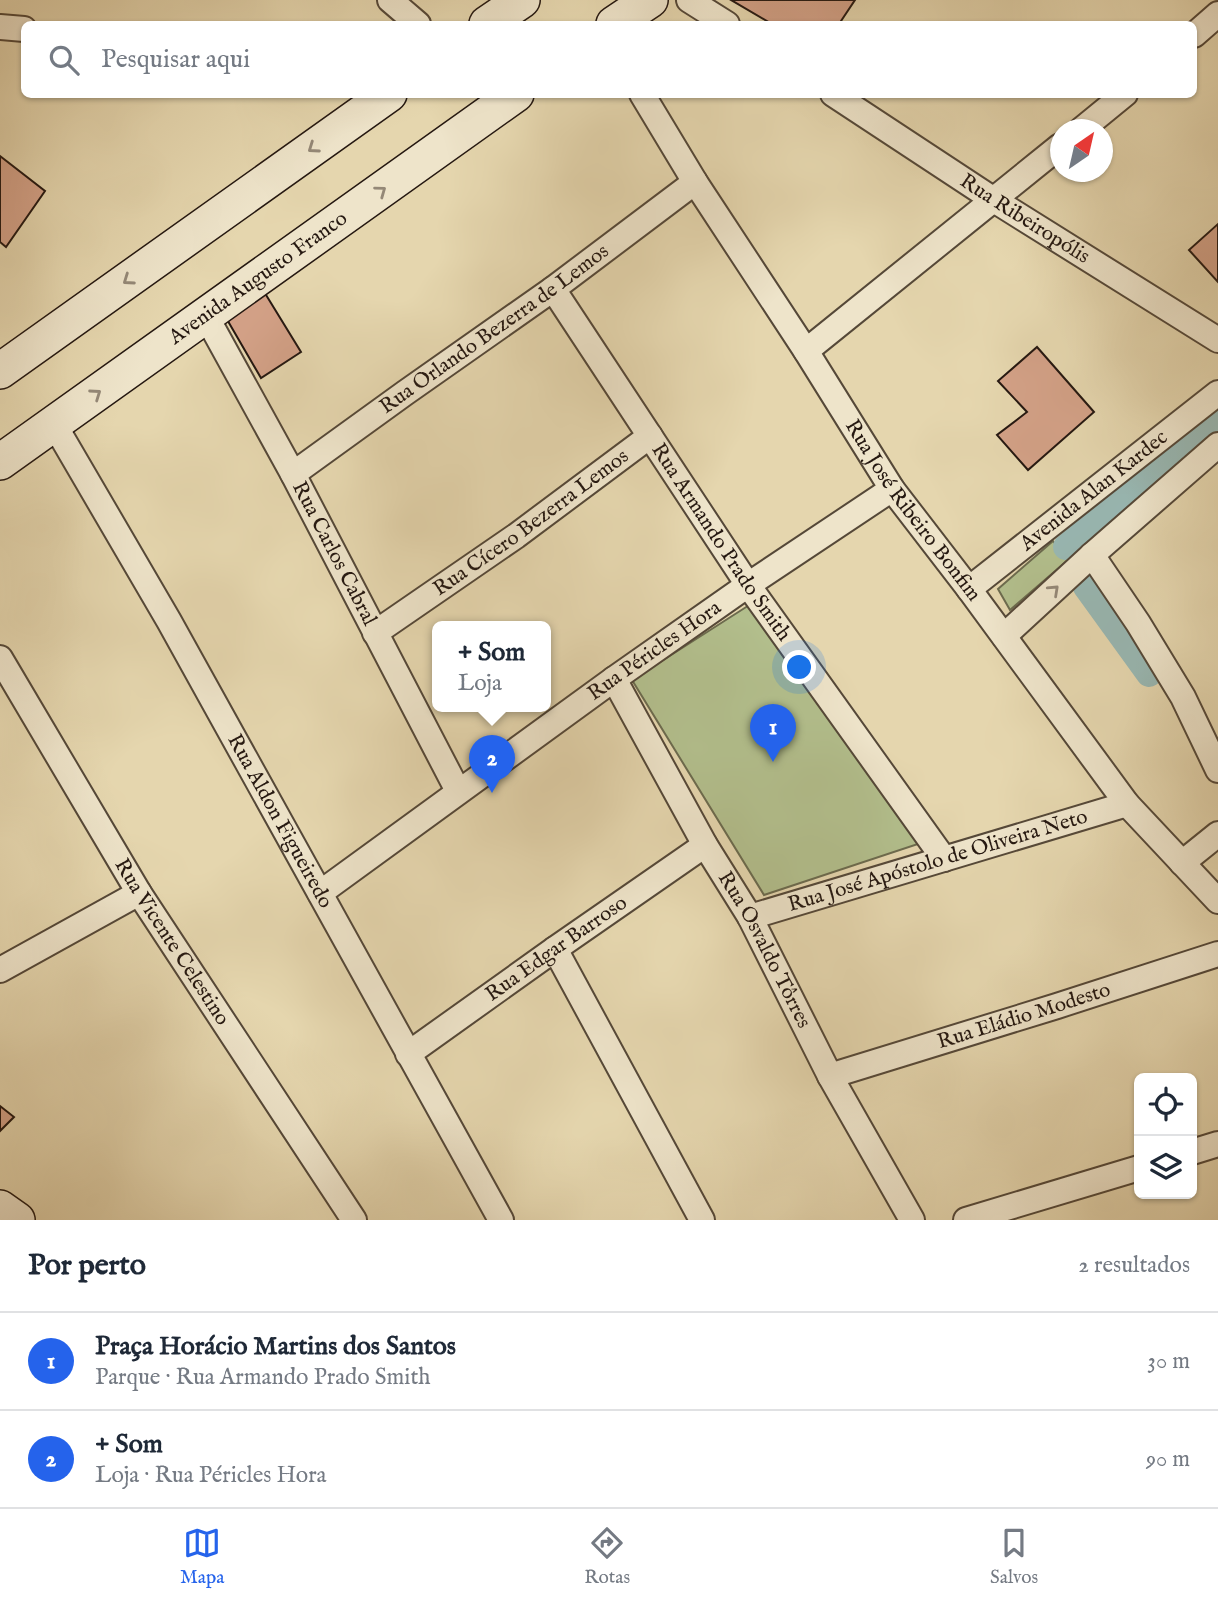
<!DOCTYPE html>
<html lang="pt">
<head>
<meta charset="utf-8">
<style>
	body { margin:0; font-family:"IM FELL English",serif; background:#f2f2f3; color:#1f2937 }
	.controls { position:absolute; right:21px; bottom:21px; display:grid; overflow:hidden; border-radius:10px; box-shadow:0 2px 5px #0004 }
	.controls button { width:63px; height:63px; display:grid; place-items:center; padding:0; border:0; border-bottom:2px solid #e0e1e3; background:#fff; color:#1f2937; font:35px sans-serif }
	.compass { position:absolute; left:1050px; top:119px; width:63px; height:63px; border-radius:50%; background:#fff; box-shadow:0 2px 5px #0004; rotate:34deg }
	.you { position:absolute; left:800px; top:668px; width:24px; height:24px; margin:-18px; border:5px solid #fff; border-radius:50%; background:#1a73e8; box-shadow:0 0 0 10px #1a73e833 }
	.badge { display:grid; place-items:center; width:46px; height:46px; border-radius:50%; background:#2563eb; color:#fff; font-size:23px; font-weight:700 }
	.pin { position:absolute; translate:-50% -58px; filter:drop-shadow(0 2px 4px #0008) }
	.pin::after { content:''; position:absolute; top:37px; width:24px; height:21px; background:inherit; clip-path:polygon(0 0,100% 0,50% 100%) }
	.popup { position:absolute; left:432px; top:621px; width:119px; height:91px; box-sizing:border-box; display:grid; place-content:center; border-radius:10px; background:#fff; filter:drop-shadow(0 2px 5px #0005); font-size:23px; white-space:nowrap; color:#747a83 }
	.popup b { font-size:26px; color:#1f2937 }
	.popup::after { content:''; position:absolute; left:50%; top:100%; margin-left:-14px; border:14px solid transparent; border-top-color:#fff }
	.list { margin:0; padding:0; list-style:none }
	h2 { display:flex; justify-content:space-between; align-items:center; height:91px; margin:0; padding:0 28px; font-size:30px }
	h2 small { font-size:23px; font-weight:400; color:#747a83 }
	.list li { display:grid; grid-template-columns:46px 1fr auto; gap:21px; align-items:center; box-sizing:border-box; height:98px; padding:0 28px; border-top:2px solid #e0e1e3 }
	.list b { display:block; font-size:26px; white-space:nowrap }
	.list p { margin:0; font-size:23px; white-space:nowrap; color:#747a83 }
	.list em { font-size:23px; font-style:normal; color:#747a83 }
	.icon { flex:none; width:38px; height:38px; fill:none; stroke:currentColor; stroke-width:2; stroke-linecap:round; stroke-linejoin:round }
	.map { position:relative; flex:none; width:1218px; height:1220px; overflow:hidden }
	.search { position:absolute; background:#fff; box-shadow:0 2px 5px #0004; left:21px; right:21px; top:21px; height:77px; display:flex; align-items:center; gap:18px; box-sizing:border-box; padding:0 24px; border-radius:10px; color:#747a83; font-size:26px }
	.sheet { height:287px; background:#fff }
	nav { display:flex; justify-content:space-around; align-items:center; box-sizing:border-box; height:98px; border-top:2px solid #e0e1e3; background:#fff; font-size:19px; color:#747a83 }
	nav a { display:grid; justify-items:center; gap:4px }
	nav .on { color:#2563eb }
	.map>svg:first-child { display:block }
	.green { fill:#b2be8c; stroke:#6c6b4e; stroke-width:2 }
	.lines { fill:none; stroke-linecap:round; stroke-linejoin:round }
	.canal { stroke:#98b7b2; stroke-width:26 }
	.building { fill:#d3a187; stroke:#251811; stroke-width:2 }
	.street-casing { stroke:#554838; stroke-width:28 }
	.secondary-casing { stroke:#251811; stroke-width:38 }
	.street { stroke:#eee4ca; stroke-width:24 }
	.secondary { stroke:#eee4ca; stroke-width:35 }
	.oneway { stroke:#948877 }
	.labels { text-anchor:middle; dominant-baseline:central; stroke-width:5; stroke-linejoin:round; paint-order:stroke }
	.street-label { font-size:21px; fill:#251811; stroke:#eee4ca }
</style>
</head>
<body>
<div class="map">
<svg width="1218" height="1220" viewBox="0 0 1218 1220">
	<rect width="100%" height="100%" fill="#e5d6ae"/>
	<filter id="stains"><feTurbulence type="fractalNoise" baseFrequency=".00286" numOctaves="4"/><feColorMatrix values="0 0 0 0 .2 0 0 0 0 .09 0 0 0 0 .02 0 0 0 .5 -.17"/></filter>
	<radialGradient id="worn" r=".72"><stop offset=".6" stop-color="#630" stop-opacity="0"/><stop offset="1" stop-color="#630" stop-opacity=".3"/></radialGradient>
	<!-- green -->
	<g class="green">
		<path d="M1053 541 1068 560 1010 610 998 589Z"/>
		<path d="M754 602 921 843 764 895 632 680Z"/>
	</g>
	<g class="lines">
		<!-- canal -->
		<g class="canal">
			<path d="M1066 547 1218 418"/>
			<path d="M1086 587 1149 674"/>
		</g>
	</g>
	<!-- building -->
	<g class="building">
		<path d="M731 0H855L839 24H772Z"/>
		<path d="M0 156 45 191 6 247 0 242Z"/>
		<path d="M1218 224V282L1189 250Z"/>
		<path d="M263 290 301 352 261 378 225 316Z"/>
		<path d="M1037 347 1094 412 1028 470 997 435 1027 412 998 381Z"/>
		<path d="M0 1106 14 1117 0 1131Z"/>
	</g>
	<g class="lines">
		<!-- street casing -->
		<g class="street-casing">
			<g id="street">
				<path d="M390 0 418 24"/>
				<path d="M689 0 727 24"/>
				<path d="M0 27 24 29"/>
				<path d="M1194 35 1218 14"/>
				<path id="s1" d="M642 94 695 182 806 351 892 489 969 589 1127 804 1218 901"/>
				<path id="s2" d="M833 94 994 200 1218 340"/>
				<path d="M1081 130 1125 94"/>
				<path id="s3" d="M553 289 748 585 944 859"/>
				<path id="s4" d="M206 316 293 474 458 791"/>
				<path d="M806 351 1060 146"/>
				<path id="s5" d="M54 424 169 621 501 1220"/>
				<path id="s6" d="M293 474 405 393 553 289 695 182"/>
				<path d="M1092 555 1138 623 1183 697 1218 770"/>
				<path id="s7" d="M969 589 1218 393"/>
				<path id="s8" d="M375 633 516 536 650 436"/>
				<path d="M1004 636 1092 555 1218 445"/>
				<path id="s9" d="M0 658 139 893 354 1220"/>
				<path id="s10" d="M614 679 705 845 750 917 830 1076 912 1220"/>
				<path d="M1182 863 1218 834"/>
				<path id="s11" d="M320 893 614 679 748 585 892 489"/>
				<path id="s12" d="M750 917 1127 804"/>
				<path d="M555 949 702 1220"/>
				<path d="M0 970 139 893"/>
				<path id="s13" d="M408 1054 555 949 705 845"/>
				<path id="s14" d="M830 1076 1057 1006 1218 954"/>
				<path d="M1192 1152 1218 1144"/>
				<path d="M966 1220 1139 1168"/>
			</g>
		</g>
		<!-- secondary casing -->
		<g class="secondary-casing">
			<g id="secondary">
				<path d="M487 24 522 0"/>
				<path d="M614 24 650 0"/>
				<path d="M0 371 389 94"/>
				<path id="s15" d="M0 462 516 94"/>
				<path d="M0 1208 17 1220"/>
			</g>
		</g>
		<!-- street -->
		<use href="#street" class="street"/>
		<!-- secondary -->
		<use href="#secondary" class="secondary"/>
	</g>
	<!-- one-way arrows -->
	<defs><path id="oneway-chevron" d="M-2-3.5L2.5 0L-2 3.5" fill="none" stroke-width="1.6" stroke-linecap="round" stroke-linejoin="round" transform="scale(1.75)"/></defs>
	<g class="oneway">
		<use href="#oneway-chevron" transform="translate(313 148) rotate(145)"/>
		<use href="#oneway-chevron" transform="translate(381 191) rotate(-36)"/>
		<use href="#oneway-chevron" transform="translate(128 280) rotate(145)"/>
		<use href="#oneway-chevron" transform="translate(96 394) rotate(-35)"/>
		<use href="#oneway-chevron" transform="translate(1054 590) rotate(-43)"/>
	</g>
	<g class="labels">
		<!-- street labels -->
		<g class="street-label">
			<text stroke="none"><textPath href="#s2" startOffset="229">Rua Ribeiropólis</textPath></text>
			<text stroke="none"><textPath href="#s15" startOffset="317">Avenida Augusto Franco</textPath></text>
			<text stroke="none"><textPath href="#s6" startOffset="248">Rua Orlando Bezerra de Lemos</textPath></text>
			<text stroke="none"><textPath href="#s7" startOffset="159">Avenida Alan Kardec</textPath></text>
			<text stroke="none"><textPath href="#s1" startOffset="497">Rua José Ribeiro Bonfim</textPath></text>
			<text stroke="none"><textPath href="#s8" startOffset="191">Rua Cícero Bezerra Lemos</textPath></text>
			<text stroke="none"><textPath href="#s3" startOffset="304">Rua Armando Prado Smith</textPath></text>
			<text stroke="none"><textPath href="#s4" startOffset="270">Rua Carlos Cabral</textPath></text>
			<text stroke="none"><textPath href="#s11" startOffset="413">Rua Péricles Hora</textPath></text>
			<text stroke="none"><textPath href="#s5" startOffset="457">Rua Aldon Figueiredo</textPath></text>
			<text stroke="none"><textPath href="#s12" startOffset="196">Rua José Apóstolo de Oliveira Neto</textPath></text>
			<text stroke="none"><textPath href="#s9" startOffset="332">Rua Vicente Celestino</textPath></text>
			<text stroke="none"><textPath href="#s13" startOffset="182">Rua Edgar Barroso</textPath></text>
			<text stroke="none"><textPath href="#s10" startOffset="310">Rua Osvaldo Tôrres</textPath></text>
			<text stroke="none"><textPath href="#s14" startOffset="203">Rua Eládio Modesto</textPath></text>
		</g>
	</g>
	<rect width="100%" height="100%" filter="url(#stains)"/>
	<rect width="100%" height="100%" fill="url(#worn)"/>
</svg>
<div class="controls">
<button><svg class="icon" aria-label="locate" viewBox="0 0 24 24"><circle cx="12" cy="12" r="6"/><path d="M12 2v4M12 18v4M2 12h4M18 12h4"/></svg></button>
<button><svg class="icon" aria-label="layers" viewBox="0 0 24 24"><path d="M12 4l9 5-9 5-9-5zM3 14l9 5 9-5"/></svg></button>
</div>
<svg class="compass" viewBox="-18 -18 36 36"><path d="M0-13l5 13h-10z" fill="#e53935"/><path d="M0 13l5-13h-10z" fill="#747a83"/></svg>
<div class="you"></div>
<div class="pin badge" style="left:773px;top:762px">1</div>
<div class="pin badge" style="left:492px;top:793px">2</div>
<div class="popup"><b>+ Som</b>Loja</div>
<div class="search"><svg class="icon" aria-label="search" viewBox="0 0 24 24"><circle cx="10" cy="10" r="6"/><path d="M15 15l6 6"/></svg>Pesquisar aqui</div>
</div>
<section class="sheet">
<h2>Por perto<small>2 resultados</small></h2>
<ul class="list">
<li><span class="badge">1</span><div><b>Praça Horácio Martins dos Santos</b><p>Parque · Rua Armando Prado Smith</p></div><em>30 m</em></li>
<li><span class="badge">2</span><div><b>+ Som</b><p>Loja · Rua Péricles Hora</p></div><em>90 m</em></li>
</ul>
</section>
<nav>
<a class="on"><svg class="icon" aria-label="map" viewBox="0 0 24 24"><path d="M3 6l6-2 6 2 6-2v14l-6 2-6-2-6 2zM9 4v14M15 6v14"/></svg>Mapa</a>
<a><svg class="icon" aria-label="directions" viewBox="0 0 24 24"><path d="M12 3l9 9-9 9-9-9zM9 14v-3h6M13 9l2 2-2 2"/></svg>Rotas</a>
<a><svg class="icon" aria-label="saved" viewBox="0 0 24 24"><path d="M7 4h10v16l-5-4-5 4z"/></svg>Salvos</a>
</nav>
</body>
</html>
